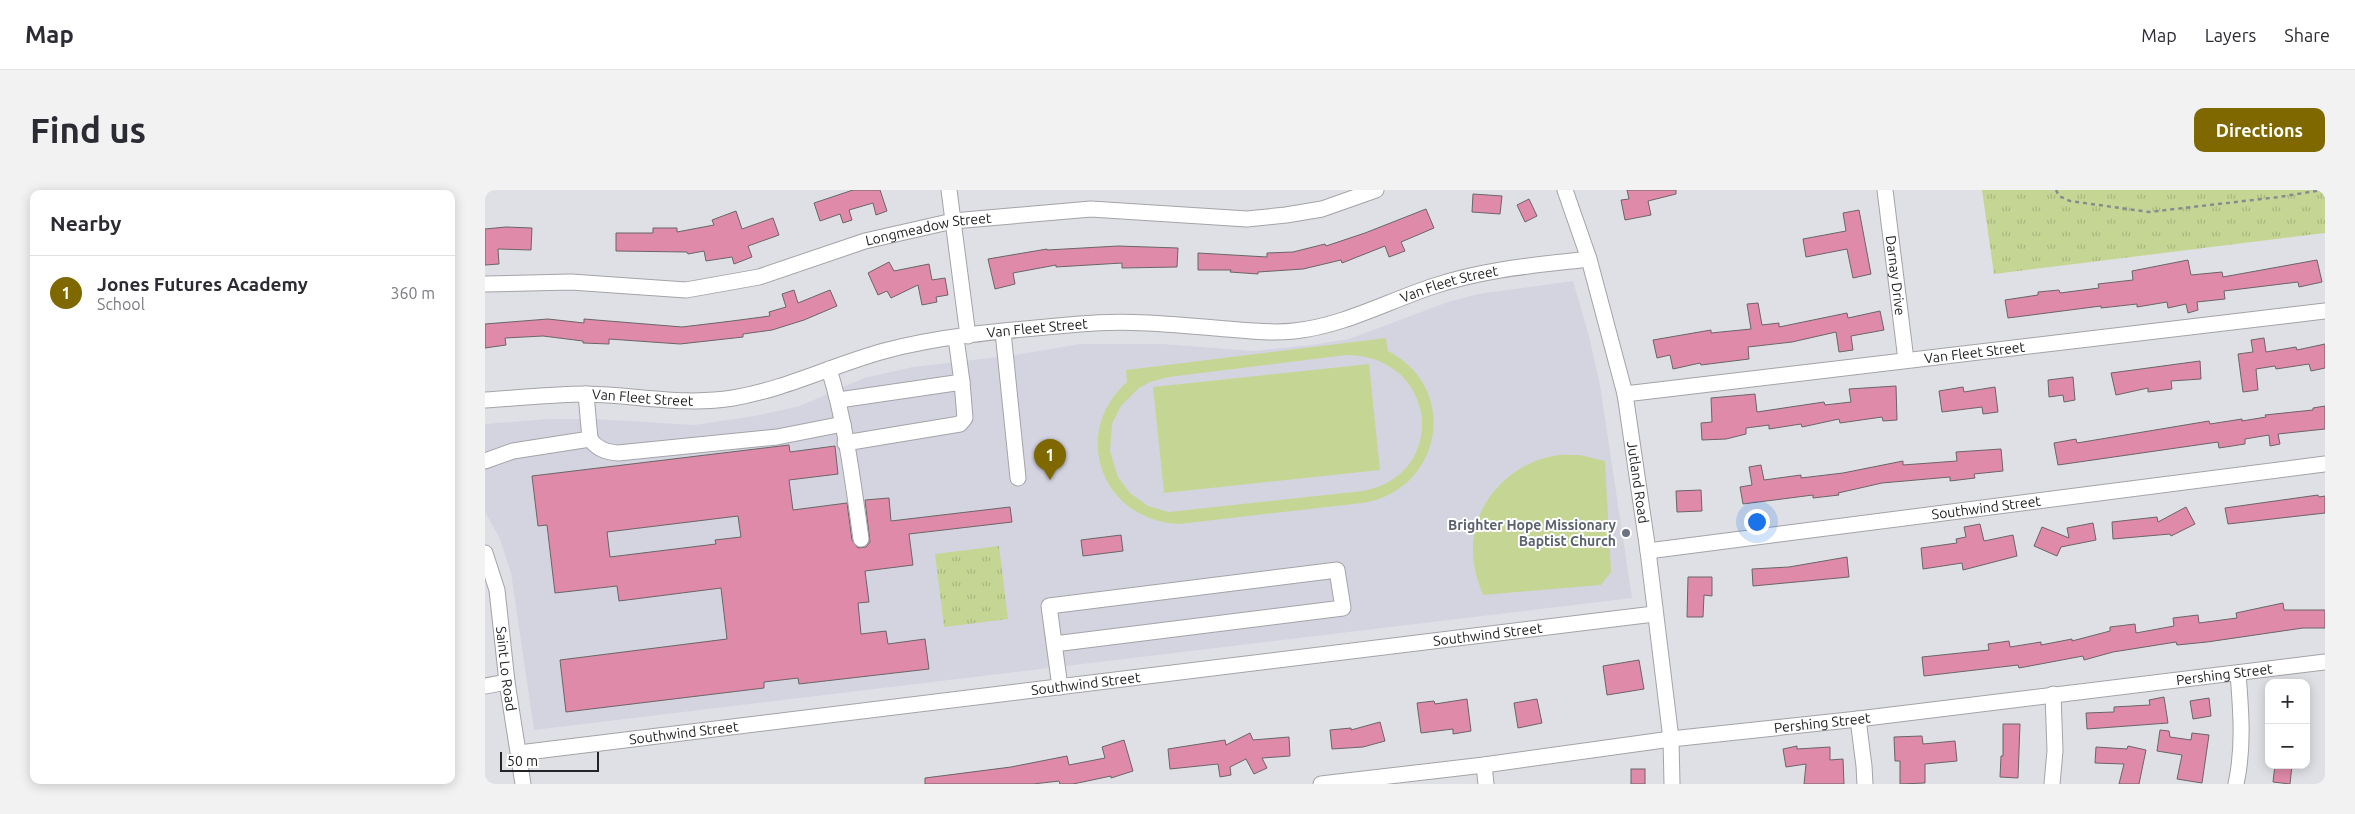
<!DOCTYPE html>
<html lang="en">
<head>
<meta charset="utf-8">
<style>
	body { margin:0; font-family:Ubuntu,sans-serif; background:#f2f2f3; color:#2b2b33 }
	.controls { position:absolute; right:15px; bottom:15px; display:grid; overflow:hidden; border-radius:10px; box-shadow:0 2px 12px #0003 }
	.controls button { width:45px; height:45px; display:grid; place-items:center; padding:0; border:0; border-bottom:1px solid #e1e1e2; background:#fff; color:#2b2b33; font:25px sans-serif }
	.scale { position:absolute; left:15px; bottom:12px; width:99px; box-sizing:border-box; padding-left:5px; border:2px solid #232325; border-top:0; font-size:14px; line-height:18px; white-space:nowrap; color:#232325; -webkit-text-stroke:4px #fff; paint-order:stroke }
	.you { position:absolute; left:1271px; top:331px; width:18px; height:18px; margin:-12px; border:4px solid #fff; border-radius:50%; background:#1a73e8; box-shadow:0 0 0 8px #1a73e833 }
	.badge { display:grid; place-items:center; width:32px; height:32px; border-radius:50%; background:#7f6800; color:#fff; font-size:16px; font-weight:700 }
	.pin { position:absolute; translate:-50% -41px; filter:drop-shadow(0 1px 2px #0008) }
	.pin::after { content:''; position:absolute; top:26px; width:18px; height:15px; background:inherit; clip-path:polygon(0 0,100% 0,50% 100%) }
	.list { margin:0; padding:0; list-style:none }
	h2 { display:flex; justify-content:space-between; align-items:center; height:65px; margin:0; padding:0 20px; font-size:21px }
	h2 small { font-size:16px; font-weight:400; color:#7c7c81 }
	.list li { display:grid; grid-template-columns:32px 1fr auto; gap:15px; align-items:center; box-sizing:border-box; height:75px; padding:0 20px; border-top:1px solid #e1e1e2 }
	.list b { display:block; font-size:19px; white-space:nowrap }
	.list p { margin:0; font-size:16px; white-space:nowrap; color:#7c7c81 }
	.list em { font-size:16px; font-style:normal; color:#7c7c81 }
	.map { position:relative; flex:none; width:1840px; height:594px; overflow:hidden; border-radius:10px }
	header { display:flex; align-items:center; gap:30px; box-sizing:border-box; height:70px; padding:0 25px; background:#fff; border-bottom:1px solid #e1e1e2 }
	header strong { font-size:24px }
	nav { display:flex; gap:28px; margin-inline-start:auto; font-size:18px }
	.intro { display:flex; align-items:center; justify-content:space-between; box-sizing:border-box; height:120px; padding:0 30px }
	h1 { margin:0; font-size:35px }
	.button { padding:12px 22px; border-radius:10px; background:#7f6800; color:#fff; font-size:18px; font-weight:700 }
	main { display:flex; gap:30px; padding:0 30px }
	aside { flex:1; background:#fff; border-radius:10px; box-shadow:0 2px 12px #0003 }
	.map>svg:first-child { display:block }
	.built { fill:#d4d4e1 }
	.green { fill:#c5d694; fill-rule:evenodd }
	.park { fill:url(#park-tufts) }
	.building { fill:#df8aa9; stroke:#6a6566; fill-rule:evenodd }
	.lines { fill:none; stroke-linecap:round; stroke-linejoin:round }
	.minor-casing { stroke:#a3a3a8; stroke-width:17 }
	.path { stroke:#898a8e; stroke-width:2.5; stroke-dasharray:4 4; stroke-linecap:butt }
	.minor { stroke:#fff; stroke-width:15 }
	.worship-dot { fill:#6b7280; stroke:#fff; stroke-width:2 }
	.labels { text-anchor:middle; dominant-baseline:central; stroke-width:4; stroke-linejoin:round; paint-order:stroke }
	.street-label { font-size:14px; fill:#232325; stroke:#fff }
	.worship-label { font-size:14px; font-weight:bold; fill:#5b616d; stroke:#fff; text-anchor:end }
</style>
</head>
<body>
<header>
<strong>Map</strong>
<nav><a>Map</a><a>Layers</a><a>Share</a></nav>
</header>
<div class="intro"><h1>Find us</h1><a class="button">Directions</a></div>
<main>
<aside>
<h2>Nearby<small></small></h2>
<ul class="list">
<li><span class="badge">1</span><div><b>Jones Futures Academy</b><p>School</p></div><em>360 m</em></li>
</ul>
</aside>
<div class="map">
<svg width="1840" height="594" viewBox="0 0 1840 594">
	<defs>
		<pattern id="park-tufts" width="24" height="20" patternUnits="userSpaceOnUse" patternTransform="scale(1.25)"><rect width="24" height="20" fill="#c5d694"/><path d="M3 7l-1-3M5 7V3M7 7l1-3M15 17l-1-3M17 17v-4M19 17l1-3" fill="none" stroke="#a9b77f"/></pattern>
	</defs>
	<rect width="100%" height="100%" fill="#dfe0e5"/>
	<!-- built -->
	<path class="built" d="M1088 91 1104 146 1115 195 1147 408 49 540 26 383 15 349 0 322V234L63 229H112L209 235 270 226 315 216 379 188 428 177 530 165 595 154H678L769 161 825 155 864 149 963 112 993 104Z"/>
	<!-- green -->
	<g class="green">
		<path d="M901 148 903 161C976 198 957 301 877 313L694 334C618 331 584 244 642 192L641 180ZM861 165C953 165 965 285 878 301L684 322 663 316 645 303 633 287 625 261 627 234 636 216 654 198 665 192 684 187Z"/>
		<path d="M884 174 895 280 679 303 668 197Z"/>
		<path d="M1095 265 1120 271 1126 382 1116 395 998 405C992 389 987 374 988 356 989 312 1025 274 1068 266 1076 264 1086 265 1095 265Z"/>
	</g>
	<!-- park -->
	<g class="park">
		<path d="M1497 0H1840V43L1509 84Z"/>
		<path d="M514 356 523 429 459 437 450 364Z"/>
	</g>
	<!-- building -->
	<g class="building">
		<path d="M368 0H395L402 21 391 25 388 13 364 20 367 30 358 33 355 24 335 31 329 13Z"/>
		<path d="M1142 0H1191V4L1163 11 1166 25 1140 30 1136 10 1144 9Z"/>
		<path d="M988 4 1017 6 1015 24 987 22Z"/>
		<path d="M1044 9 1052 26 1040 32 1032 15Z"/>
		<path d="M941 19 949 38 916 52 920 61 904 67 900 56 857 73 856 70 818 79 773 82V84L745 82 746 80H713V63L782 67V63L808 62 840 54 841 56 880 43Z"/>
		<path d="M1374 20 1386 84 1368 88 1362 59 1321 67 1318 49 1361 41 1358 23Z"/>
		<path d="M251 21 257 39 288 28 294 45 263 56 267 67 249 74 247 67 221 71 219 61 203 64 202 62 131 61V43H168V38H192V42L229 35 227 30Z"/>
		<path d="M21 37 47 38 46 60 13 59 14 74 0 75V39Z"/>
		<path d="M633 56 693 58 692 77 637 78V73L571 77V75L528 83 530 94 510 99 503 69 562 59V60Z"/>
		<path d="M1703 70 1706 85 1737 82 1738 87 1832 70 1837 92 1814 97 1813 92 1739 101 1740 109 1712 112 1713 120 1703 123 1701 114 1683 118 1682 112 1652 117V114L1616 118V116L1523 128 1520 110 1553 105V102L1574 100 1575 103 1614 98 1613 94 1648 90 1647 81Z"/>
		<path d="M404 72 409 81 444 74 447 90 460 88 463 105 451 107 452 112 437 115 433 95 406 108 402 101 393 105 383 83Z"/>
		<path d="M309 100 313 113 345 100 352 116 319 130 287 140 258 144V147L195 154 124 149V154L98 153V151L58 146 20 148 21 155 0 158V134L63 129 99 133V129L197 137 247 131 285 126 284 122 301 117 297 104Z"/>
		<path d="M1273 113 1277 135 1294 133V137L1362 123 1363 128 1395 121 1399 140 1366 146 1368 160 1354 162 1351 142 1307 152 1263 157 1264 169 1216 175 1215 173 1188 179 1185 165 1172 168 1168 150 1226 140V143L1266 139 1262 114Z"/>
		<path d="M1779 148 1781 162 1811 157 1812 160 1840 154V178L1826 181 1824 174 1791 179 1790 176 1771 179 1773 200 1758 202 1753 164 1768 162 1766 150Z"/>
		<path d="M1715 171 1716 189 1686 191 1687 199 1663 202V198L1631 205 1626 183Z"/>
		<path d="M1588 187 1590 210 1579 212 1578 205 1564 207 1563 190Z"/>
		<path d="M1411 196 1412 230 1398 231 1397 227 1355 233 1354 229 1317 237 1316 234 1284 239V235L1261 238V244L1241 249 1217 250 1216 233 1227 232 1226 208 1270 204 1272 222 1339 212 1340 215 1366 212 1364 199Z"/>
		<path d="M1478 197 1479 202 1510 197 1513 222 1498 224 1497 217 1457 222 1454 201Z"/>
		<path d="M1840 216V239L1793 244 1795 254 1785 256 1784 245 1760 249V254L1734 258 1733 252 1573 275 1569 253 1591 249 1592 253 1724 231 1725 234 1757 229V231L1781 227 1780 225 1828 220V218Z"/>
		<path d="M304 255 305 262 350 256 353 284 304 290 308 320 362 313 367 350 373 358 381 357 385 352 380 310 404 308 406 331 525 317 527 332 424 344 428 375 380 381 384 412 373 413 376 444 401 441 403 454 440 449 444 479 314 494 313 488 279 492V498L81 522 75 470 242 449 236 398 134 411 132 396 70 403 62 335 53 336 47 286ZM253 326 256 347 230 350 231 354 125 367 122 342Z"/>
		<path d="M1516 259 1518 281 1489 284 1490 288 1465 291V287L1397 293 1353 303 1354 305 1328 308V305L1258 314 1255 297 1267 295 1264 277 1276 275 1279 290 1316 285V288L1358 283 1418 271V275L1472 271 1471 262Z"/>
		<path d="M1216 300 1217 321 1192 322 1191 301Z"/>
		<path d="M1833 305 1834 307 1840 306V323L1743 334 1740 318Z"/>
		<path d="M1701 317 1710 334 1686 346 1685 344 1628 349 1627 332 1672 327 1673 332Z"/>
		<path d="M1608 333 1611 350 1576 357 1572 366 1549 356 1557 337 1584 348 1582 338Z"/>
		<path d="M1495 334 1499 351 1528 345 1532 366 1478 380 1477 373 1438 379 1436 358 1472 353 1471 349 1481 347 1479 337Z"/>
		<path d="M636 345 638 361 598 366 596 350Z"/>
		<path d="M1362 367 1364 387 1268 396 1267 379 1304 377Z"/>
		<path d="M1203 387H1227V406L1219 405 1218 427H1202Z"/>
		<path d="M1798 413 1799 420H1840V438H1818L1722 452 1692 455 1691 452 1628 462 1599 470 1598 466 1534 478 1533 475 1439 486 1437 467 1504 460 1503 454 1524 451 1525 457 1556 452V455L1587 449V451L1625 441V437L1650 434 1651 443 1689 436 1688 428 1713 425 1714 433 1752 428 1751 423Z"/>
		<path d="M1154 470 1159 499 1122 505 1118 476Z"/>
		<path d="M1679 507 1683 533 1602 539 1601 523 1629 522V517L1665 515 1664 510Z"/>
		<path d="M1724 508 1726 526 1708 529 1705 511Z"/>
		<path d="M982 509 986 541 968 544V539L936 543 932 513 949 511 950 514Z"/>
		<path d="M1052 509 1057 533 1033 538 1029 513Z"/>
		<path d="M895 532 900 551 878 557 847 559 845 540 866 538V540Z"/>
		<path d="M1518 534H1535L1533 588 1515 587 1516 566H1518Z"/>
		<path d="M1675 540 1684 541 1685 547 1706 550 1707 543 1724 545 1717 593 1692 589 1697 565 1672 561Z"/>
		<path d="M765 543 768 550 804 547 805 566 777 568 782 578 769 584 761 569 745 577 746 585 735 587 733 574 685 579 683 559 740 550 741 555Z"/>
		<path d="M1437 546 1438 554 1470 551 1472 571 1440 574V593L1415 594V571H1410L1409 547Z"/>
		<path d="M639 550 648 581 626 588V586L588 594H575L574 591 548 594H440V588L526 577 582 566 584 575 620 568 617 557Z"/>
		<path d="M1312 556V559L1345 557V570L1358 569 1359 594H1319L1321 574 1301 577 1298 559Z"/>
		<path d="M1643 556 1661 560 1654 594H1634L1639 574 1610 573 1611 557 1642 559Z"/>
		<path d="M1790 575H1807L1805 594 1788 592Z"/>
		<rect x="1146" y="579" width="14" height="15"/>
	</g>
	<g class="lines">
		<!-- minor casing -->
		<g class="minor-casing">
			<g id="minor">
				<path d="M464 0 483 146"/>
				<path id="s1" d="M1080 0 1104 69 1140 204 1163 361 1186 549 1187 594"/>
				<path id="s2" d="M1400 0 1421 170"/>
				<path id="s3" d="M0 94 86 92 201 100 274 87 380 51 468 31 606 19 762 29 801 25 837 19 891 0"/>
				<path d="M518 142 533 288"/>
				<path d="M471 148 477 192"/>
				<path d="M344 179C361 234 368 292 376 349"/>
				<path id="s4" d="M1140 204 1840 121"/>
				<path id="s5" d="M0 210C34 208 68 204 102 204 151 205 199 216 248 208 301 199 348 175 399 161 462 144 530 140 595 134 640 130 685 134 730 138 757 140 783 144 809 141 858 136 903 111 949 96 999 79 1052 75 1104 69"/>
				<path d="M354 210 477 192 480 228 475 234 360 253"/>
				<path d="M105 249C112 259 121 262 133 263L292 247 358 234"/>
				<path d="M0 271 28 261 105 249 101 204"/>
				<path id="s6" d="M1163 361 1840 274"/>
				<path id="s7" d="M0 363 12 400 22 492 38 594"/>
				<path d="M569 454 858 418 852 380 564 416 575 497"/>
				<path d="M0 496 22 492"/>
				<path d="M1373 529 1379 576 1380 594"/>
				<path id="s8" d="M34 563 1169 424"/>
				<path d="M999 575 1001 594"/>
				<path id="s9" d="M836 594 999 575 1186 549 1373 529 1840 472"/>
				<path d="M1567 594 1570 561 1568 504"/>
				<path d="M1751 594C1759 557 1756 521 1753 483"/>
			</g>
		</g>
		<!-- path -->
		<path class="path" d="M1571 0 1574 6 1585 11 1664 22 1794 7 1837 0"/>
		<!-- minor -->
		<use href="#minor" class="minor"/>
	</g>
	<!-- markers -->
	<circle class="worship-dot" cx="1141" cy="343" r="5"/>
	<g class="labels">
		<!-- street labels -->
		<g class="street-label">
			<text stroke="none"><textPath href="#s3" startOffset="452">Longmeadow Street</textPath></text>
			<text stroke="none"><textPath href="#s2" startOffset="86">Darnay Drive</textPath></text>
			<text stroke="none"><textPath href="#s5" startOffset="982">Van Fleet Street</textPath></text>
			<text stroke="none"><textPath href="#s5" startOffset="562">Van Fleet Street</textPath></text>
			<text stroke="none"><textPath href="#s4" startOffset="352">Van Fleet Street</textPath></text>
			<text stroke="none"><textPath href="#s5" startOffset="158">Van Fleet Street</textPath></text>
			<text stroke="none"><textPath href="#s1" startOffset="302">Jutland Road</textPath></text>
			<text stroke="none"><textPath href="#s6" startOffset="341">Southwind Street</textPath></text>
			<text stroke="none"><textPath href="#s8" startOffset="976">Southwind Street</textPath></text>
			<text stroke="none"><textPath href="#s7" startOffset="118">Saint Lo Road</textPath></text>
			<text stroke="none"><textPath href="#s9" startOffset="910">Pershing Street</textPath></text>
			<text stroke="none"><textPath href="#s8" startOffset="571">Southwind Street</textPath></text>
			<text stroke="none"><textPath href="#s9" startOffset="505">Pershing Street</textPath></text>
			<text stroke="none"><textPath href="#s8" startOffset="166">Southwind Street</textPath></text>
		</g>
		<!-- worship labels -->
		<g class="worship-label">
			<text x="1131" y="335">Brighter Hope Missionary<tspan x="1131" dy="16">Baptist Church</tspan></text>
		</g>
	</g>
</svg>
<div class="controls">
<button>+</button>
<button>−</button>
</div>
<div class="scale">50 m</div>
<div class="you"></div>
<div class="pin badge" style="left:565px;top:290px">1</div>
</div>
</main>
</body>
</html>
